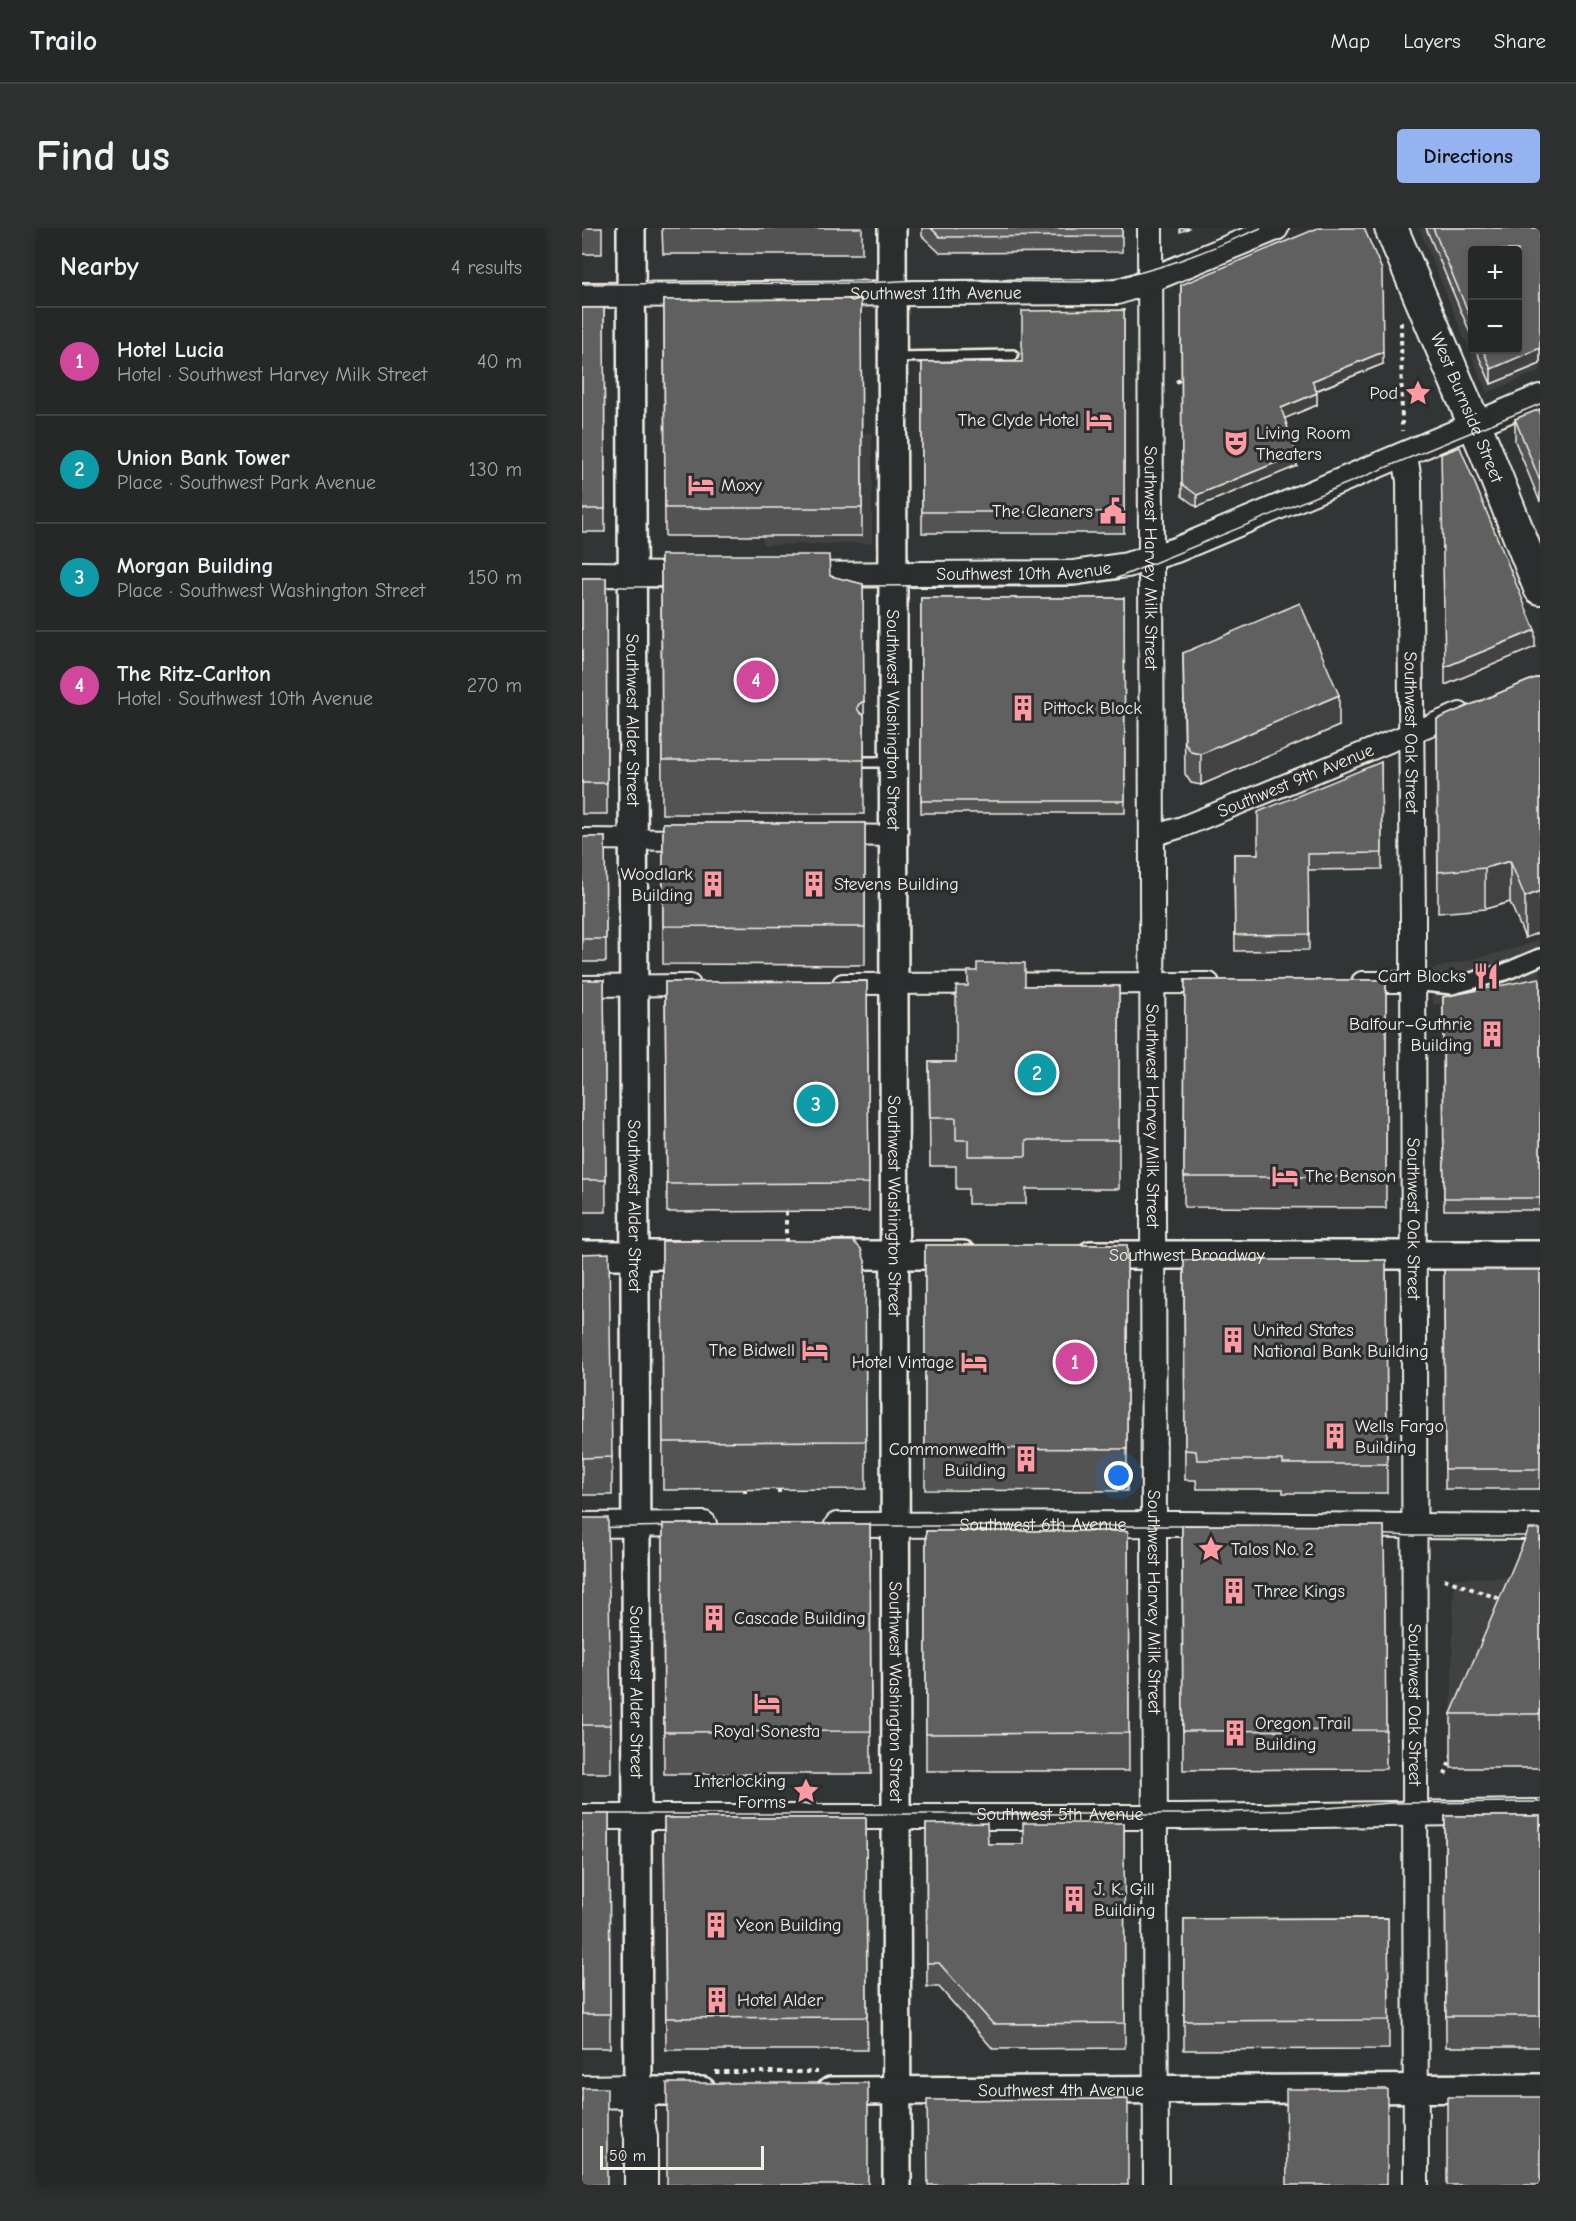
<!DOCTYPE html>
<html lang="en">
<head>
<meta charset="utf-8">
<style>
	body { margin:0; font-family:"Comic Neue",sans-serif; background:#2e3030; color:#f1f3f6 }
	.controls { position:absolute; right:18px; top:18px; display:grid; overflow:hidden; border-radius:6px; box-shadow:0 3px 9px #0003 }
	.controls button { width:54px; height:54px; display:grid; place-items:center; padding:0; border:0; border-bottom:2px solid #424445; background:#262828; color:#f1f3f6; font:30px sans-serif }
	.scale { position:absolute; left:18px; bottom:15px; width:164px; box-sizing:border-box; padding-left:6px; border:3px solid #f4f1e8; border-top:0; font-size:16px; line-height:21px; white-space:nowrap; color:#f4f1e8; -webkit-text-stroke:4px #2a2d2e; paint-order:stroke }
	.you { position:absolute; left:537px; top:1248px; width:21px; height:21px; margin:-15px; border:4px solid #fff; border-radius:50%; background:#1a73e8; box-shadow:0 0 0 9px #1a73e833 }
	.badge { display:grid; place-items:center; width:39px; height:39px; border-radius:50%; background:#95b2f1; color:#fff; font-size:20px; font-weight:700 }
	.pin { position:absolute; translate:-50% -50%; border:3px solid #fff; box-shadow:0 2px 6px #0006 }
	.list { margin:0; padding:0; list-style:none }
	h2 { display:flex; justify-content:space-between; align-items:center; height:78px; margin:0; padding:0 24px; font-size:26px }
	h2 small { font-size:20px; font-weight:400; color:#a4a6a8 }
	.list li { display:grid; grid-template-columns:39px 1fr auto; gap:18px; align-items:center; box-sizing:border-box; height:108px; padding:0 24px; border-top:2px solid #424445 }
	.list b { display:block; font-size:22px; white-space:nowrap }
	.list p { margin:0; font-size:20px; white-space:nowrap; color:#a4a6a8 }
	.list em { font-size:20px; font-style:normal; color:#a4a6a8 }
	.map { position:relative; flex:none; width:958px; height:1957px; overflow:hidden; border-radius:6px }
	header { display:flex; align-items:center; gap:36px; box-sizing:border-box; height:84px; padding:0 30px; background:#262828; border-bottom:2px solid #424445 }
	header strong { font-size:28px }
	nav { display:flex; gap:33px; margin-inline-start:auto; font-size:21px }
	.intro { display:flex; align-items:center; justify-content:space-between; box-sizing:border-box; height:144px; padding:0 36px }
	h1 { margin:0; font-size:42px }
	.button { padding:15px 27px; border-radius:6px; background:#95b2f1; color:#111; font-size:21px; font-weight:700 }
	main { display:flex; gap:36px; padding:0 36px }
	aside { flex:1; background:#262828; border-radius:6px; box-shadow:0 3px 9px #0003 }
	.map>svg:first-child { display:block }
	.built { fill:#404242; fill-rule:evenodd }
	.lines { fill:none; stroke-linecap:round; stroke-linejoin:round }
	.service-casing { stroke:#f4f1e8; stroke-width:14 }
	.pedestrian-casing { stroke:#f4f1e8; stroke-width:20 }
	.minor-casing { stroke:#f4f1e8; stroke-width:24 }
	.tertiary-casing { stroke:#f4f1e8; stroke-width:28 }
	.secondary-casing { stroke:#f4f1e8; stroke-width:32 }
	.primary-casing { stroke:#f4f1e8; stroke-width:36 }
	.path { stroke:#f4f1e8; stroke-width:4; stroke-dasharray:4.5 4.5; stroke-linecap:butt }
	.service { stroke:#2a2d2e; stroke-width:9 }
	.pedestrian { stroke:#2a2d2e; stroke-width:15 }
	.minor { stroke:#2a2d2e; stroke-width:20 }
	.tertiary { stroke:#2a2d2e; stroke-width:24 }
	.secondary { stroke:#2a2d2e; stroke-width:27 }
	.primary { stroke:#2a2d2e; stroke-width:32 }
	.tram { stroke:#f4f1e8; stroke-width:1.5 }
	.wall { fill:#525352; stroke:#f4f1e8; stroke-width:1.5 }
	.shaded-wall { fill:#424342; stroke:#f4f1e8; stroke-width:1.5 }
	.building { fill:#5f605f; stroke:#f4f1e8; stroke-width:1.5 }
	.labels { text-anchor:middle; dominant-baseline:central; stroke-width:6; stroke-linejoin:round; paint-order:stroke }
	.street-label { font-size:18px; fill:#f4f1e8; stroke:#2a2d2e }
	.poi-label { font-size:18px; fill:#f4f1e8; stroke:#2a2d2e; text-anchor:start }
</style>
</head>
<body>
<header>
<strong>Trailo</strong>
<nav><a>Map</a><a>Layers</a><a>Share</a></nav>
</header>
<div class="intro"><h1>Find us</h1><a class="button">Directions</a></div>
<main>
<aside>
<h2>Nearby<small>4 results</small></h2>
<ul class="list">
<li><span class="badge" style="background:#d1479c">1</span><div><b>Hotel Lucia</b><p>Hotel · Southwest Harvey Milk Street</p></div><em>40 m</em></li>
<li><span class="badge" style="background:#0f9aa8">2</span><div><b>Union Bank Tower</b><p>Place · Southwest Park Avenue</p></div><em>130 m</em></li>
<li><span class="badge" style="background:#0f9aa8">3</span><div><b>Morgan Building</b><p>Place · Southwest Washington Street</p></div><em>150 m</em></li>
<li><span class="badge" style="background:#d1479c">4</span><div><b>The Ritz-Carlton</b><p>Hotel · Southwest 10th Avenue</p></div><em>270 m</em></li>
</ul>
</aside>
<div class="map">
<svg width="958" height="1957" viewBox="0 0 958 1957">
	<rect width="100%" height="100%" fill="#323535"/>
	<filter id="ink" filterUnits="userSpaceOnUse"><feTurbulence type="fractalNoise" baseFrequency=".0167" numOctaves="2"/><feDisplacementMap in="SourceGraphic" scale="12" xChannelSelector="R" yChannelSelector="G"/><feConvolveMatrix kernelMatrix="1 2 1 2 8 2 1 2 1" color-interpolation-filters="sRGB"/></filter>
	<g filter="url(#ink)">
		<!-- built -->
		<g class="built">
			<path d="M837 0H958V143L905 165ZM891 22H936V122H891Z"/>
			<path d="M290 205V315L181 317V206Z"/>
			<path d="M958 711V760L947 755 851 777 850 741 939 719Z"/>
			<path d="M958 1349V1541L868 1542 872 1350Z"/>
		</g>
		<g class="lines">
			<!-- service casing -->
			<g class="service-casing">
				<g id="service">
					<path d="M313 129 431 127"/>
					<path d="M282 534H309"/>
				</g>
			</g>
			<!-- pedestrian casing -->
			<g class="pedestrian-casing">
				<path id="pedestrian" d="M831 754 870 758 923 744 958 729"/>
			</g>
			<!-- minor casing -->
			<g class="minor-casing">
				<g id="minor">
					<path d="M257 607 312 608"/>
					<path id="s1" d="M570 608 600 599 878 485"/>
					<path d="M0 611 106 612"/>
					<path d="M780 754H831"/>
					<path d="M261 756 627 755"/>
					<path d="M0 758 108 757"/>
				</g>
			</g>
			<!-- tertiary casing -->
			<g class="tertiary-casing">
				<g id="tertiary">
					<path id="s2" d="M568 0 574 1957"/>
					<path id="s3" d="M0 67 535 64 556 57 694 0"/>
					<path id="s4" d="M823 227 827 253 831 693 834 1957"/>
					<path d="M0 346 110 347"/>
					<path id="s5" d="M214 347 491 345 545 337 594 322 958 169"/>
					<path d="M0 1297 122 1296"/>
					<path id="s6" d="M255 1297 598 1296 958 1299"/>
					<path d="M0 1589H599L958 1584"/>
				</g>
			</g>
			<!-- secondary casing -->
			<g class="secondary-casing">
				<g id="secondary">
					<path id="s7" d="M49 0 56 1863H120"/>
					<path id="s8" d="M310 0 315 1957"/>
					<path d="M0 1027H117"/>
					<path d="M245 1027H381"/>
					<path id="s9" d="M509 1027H958"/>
					<path id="s10" d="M249 1863 958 1860"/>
				</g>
			</g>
			<!-- primary casing -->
			<g class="primary-casing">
				<g id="primary">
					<path id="s11" d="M809 0 903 221 958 360"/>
					<path d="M0 1864 56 1863V1894L59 1909V1957"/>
				</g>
			</g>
			<!-- path -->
			<g class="path">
				<path d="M819 94 820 203"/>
				<path d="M594 154 600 151"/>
				<path d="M204 983V1017"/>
				<path d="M197 1261V1265"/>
				<path d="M163 1265V1262"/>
				<path d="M862 1351 921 1372"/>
				<path d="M863 1547 871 1524"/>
				<path d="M133 1844H236"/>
			</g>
			<!-- service -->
			<use href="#service" class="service"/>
			<!-- pedestrian -->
			<use href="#pedestrian" class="pedestrian"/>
			<!-- minor -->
			<use href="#minor" class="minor"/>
			<!-- tertiary -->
			<use href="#tertiary" class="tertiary"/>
			<!-- secondary -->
			<use href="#secondary" class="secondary"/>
			<!-- primary -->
			<use href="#primary" class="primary"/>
			<!-- tram -->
			<g class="tram">
				<path d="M0 56 284 55 334 52 499 54C565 50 618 25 679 0"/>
				<path d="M264 358 497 357 533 351 958 176"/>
				<path d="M0 359H96"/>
				<path d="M273 1298H618"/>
				<path d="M0 1300 96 1298"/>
				<path d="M786 1306 832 1308H958"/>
				<path id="s12" d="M0 1586H599L732 1581 808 1575 958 1574"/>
			</g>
		</g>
		<!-- wall -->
		<g class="wall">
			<rect x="0" y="0" width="20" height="26"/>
			<path d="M80 0H280V26H81Z"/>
			<path d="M340 0H540V24L358 25 340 8Z"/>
			<path d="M844 0H958V136L909 156 894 122H936L891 22V112Z"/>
			<path d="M599 57 801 136 734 163 735 177 702 190 715 238 615 279 600 268Z"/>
			<path d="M279 71 280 308H83L82 72Z"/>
			<path d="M0 80H22L23 304H0Z"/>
			<path d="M542 82V305H340V134H440Z"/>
			<path d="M958 181V274L933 213V191Z"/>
			<path d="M79 327 248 348 281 356 282 586H80Z"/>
			<path d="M0 350H24L25 586H0Z"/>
			<path d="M339 370H542L543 585H339Z"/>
			<path d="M601 425 757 498 619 557 609 555 603 546Z"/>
			<path d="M958 448V704L943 710 928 674 903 681 856 685 855 491Z"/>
			<path d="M799 534 800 641 726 642 727 722 653 723 652 626H676Z"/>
			<path d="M81 595H283V737L81 736Z"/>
			<path d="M0 609H23L24 734H0Z"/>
			<path d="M0 752H22L24 984H0Z"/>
			<path d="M603 752H804V980L602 979Z"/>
			<path d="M285 753 287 983 85 984 83 754Z"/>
			<path d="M958 754V982H862L861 769Z"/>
			<path d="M443 758H537V961H444V976H386V961H374V938H348L347 834H374Z"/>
			<path d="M80 1013 283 1033 284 1261 81 1262Z"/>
			<path d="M343 1017H545V1263L343 1262Z"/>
			<path d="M0 1026 30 1229V1267H0Z"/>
			<path d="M602 1032H804L805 1265H701V1261H615L614 1252H603Z"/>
			<path d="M862 1042H958V1261H863Z"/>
			<path d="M0 1290 29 1497V1545H0Z"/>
			<path d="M81 1296H288L289 1546H82Z"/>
			<path d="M600 1297 802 1298 804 1541 601 1542Z"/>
			<path d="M958 1301V1540H869V1486Z"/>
			<path d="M344 1303H546L547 1543H344Z"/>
			<path d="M0 1586H27L28 1820H0Z"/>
			<path d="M863 1588H958V1819H864Z"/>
			<path d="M82 1590H284L285 1822H84Z"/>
			<path d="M542 1595 543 1820 411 1821 357 1759H345L344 1596 406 1616H441Z"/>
			<path d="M806 1690 807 1821 602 1822V1691Z"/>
		</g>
		<!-- shaded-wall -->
		<g class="shaded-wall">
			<path d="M598 0H608L598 4Z"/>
			<path d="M958 120V136L909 156V141Z"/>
			<path d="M801 124V136L730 164V153Z"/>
			<path d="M735 165V177L699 192V180Z"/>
			<path d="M715 226V238L615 279V267Z"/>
			<path d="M953 402V419L863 457V439Z"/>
			<path d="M757 467V498L619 557V526Z"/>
			<path d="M282 473V527L275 480 277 476Z"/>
			<path d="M928 633V674L903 681V640Z"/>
			<path d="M958 663V704L943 710V669Z"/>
		</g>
		<!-- building -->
		<g class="building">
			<path d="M349 0H540V8L358 9Z"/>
			<path d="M736 0H782L800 42 801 124 730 153 735 165 699 180 715 226 615 267 600 256 599 57Z"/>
			<path d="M851 0H958V120L909 141 901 122H936V22H891V96Z"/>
			<path d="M279 71 280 280H83L82 72Z"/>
			<path d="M0 80H22L23 281H0Z"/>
			<path d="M542 82V284H340V134H440V83Z"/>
			<path d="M958 181V253L933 191Z"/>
			<path d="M878 219 953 402 863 439 859 226Z"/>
			<path d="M79 327H247L248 348 281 356 282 473 277 476 275 480 278 485 282 487V532H80Z"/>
			<path d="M0 350H24L25 555H0Z"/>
			<path d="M339 370H542L543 573H339Z"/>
			<path d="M718 375 757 467 619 526 609 524 603 515 601 425Z"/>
			<path d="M958 448V663L943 669 928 633 903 640 856 644 855 491Z"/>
			<path d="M799 534 800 625 726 626 727 706 653 707 652 626H676V584Z"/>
			<path d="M81 595H283V699L81 698Z"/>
			<path d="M0 609H23L24 711H0Z"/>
			<path d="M395 735H443V758H537V912H444V928H386V912H374V890H348L347 834H374V758H386V743H395Z"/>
			<path d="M957 750 958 754V970H862L861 769Z"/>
			<path d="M0 752H22L24 952H0Z"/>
			<path d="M603 752H804V949H602Z"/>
			<path d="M285 753 287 955 85 956 83 754Z"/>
			<path d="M80 1013H271L279 1021 283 1033 284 1213 81 1214Z"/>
			<path d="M343 1017H545V1221L343 1220Z"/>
			<path d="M27 1025 30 1229 0 1230V1026Z"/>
			<path d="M602 1032H804L805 1236H701V1232H615L614 1223 603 1222Z"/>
			<path d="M862 1042H958V1241H863Z"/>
			<path d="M0 1290H26L29 1497H0Z"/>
			<path d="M81 1296H288L289 1503 82 1504Z"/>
			<path d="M600 1297 802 1298 804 1502 601 1503Z"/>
			<path d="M947 1301H958V1486H869Z"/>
			<path d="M344 1303H546L547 1505 344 1506Z"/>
			<path d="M0 1586H27L28 1786H0Z"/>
			<path d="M863 1588H958V1788H864Z"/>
			<path d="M82 1590H284L285 1789 84 1790Z"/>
			<path d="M405 1595 406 1616H441V1595H542L543 1795 411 1796 357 1735H345L344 1596Z"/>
			<path d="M806 1690 807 1792 602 1793V1691Z"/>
			<rect x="85" y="1855" width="201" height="102"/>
			<rect x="0" y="1860" width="25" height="97"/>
			<path d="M704 1861H805V1957H705Z"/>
			<rect x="865" y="1869" width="93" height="88"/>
			<path d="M546 1871V1957H346L345 1872Z"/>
		</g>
	</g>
	<!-- icons -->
	<defs>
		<g id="sight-bare" transform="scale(2.07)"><path d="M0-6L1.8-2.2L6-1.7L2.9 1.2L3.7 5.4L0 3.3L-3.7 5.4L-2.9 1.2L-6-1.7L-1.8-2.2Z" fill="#ff9aa2" stroke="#2a2d2e" stroke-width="2.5" paint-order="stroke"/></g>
		<g id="hotel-bare" transform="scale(2.07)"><path d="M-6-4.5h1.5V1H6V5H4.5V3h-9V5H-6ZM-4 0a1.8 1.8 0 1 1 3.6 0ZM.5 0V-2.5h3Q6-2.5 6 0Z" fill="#ff9aa2" stroke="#2a2d2e" stroke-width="2.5" paint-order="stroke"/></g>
		<g id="theatre-bare" transform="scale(2.07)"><path d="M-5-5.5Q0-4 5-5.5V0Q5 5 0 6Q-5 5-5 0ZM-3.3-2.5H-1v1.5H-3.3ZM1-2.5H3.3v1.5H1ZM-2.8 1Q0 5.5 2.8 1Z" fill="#ff9aa2" stroke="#2a2d2e" stroke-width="2.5" paint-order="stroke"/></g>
		<g id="civic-bare" transform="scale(2.07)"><path d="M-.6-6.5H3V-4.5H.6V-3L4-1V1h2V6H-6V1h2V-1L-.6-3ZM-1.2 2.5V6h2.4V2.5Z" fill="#ff9aa2" stroke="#2a2d2e" stroke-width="2.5" paint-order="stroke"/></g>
		<g id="building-bare" transform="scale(2.07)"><path d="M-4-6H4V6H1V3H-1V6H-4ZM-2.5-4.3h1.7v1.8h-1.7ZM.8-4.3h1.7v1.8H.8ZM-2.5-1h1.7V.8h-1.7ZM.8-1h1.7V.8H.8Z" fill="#ff9aa2" stroke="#2a2d2e" stroke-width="2.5" paint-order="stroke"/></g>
		<g id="restaurant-bare" transform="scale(2.07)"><path d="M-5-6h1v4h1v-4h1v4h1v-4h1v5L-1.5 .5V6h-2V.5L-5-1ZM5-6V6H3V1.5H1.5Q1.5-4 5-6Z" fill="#ff9aa2" stroke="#2a2d2e" stroke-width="2.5" paint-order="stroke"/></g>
	</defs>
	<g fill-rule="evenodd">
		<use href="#sight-bare" x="836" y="165"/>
		<use href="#hotel-bare" x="517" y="192"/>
		<use href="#theatre-bare" x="654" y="215"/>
		<use href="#hotel-bare" x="119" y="257"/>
		<use href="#civic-bare" x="531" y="283"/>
		<use href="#building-bare" x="441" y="480"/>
		<use href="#building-bare" x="131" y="656"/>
		<use href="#building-bare" x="232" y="656"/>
		<use href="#restaurant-bare" x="904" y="748"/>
		<use href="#building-bare" x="910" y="806"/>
		<use href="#hotel-bare" x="703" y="948"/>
		<use href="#building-bare" x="651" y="1112"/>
		<use href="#hotel-bare" x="233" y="1122"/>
		<use href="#hotel-bare" x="392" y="1134"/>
		<use href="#building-bare" x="753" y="1208"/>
		<use href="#building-bare" x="444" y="1231"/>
		<use href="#sight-bare" x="629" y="1321"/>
		<use href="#building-bare" x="652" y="1363"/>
		<use href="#building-bare" x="132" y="1390"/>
		<use href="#hotel-bare" x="185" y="1475"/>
		<use href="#building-bare" x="653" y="1505"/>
		<use href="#sight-bare" x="224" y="1563"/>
		<use href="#building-bare" x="492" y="1671"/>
		<use href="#building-bare" x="134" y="1697"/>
		<use href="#building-bare" x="135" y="1772"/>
	</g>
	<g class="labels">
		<!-- street labels -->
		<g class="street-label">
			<text stroke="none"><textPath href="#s3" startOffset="354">Southwest 11th Avenue</textPath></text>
			<text stroke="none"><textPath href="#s11" startOffset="195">West Burnside Street</textPath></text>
			<text stroke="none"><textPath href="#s2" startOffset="330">Southwest Harvey Milk Street</textPath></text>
			<text stroke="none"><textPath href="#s5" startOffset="228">Southwest 10th Avenue</textPath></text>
			<text stroke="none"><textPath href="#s8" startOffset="492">Southwest Washington Street</textPath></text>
			<text stroke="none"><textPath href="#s7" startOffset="492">Southwest Alder Street</textPath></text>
			<text stroke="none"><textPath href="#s4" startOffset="278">Southwest Oak Street</textPath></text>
			<text stroke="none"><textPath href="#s1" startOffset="154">Southwest 9th Avenue</textPath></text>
			<text stroke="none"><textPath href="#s2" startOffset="888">Southwest Harvey Milk Street</textPath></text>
			<text stroke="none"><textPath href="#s8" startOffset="978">Southwest Washington Street</textPath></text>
			<text stroke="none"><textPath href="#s7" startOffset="978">Southwest Alder Street</textPath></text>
			<text stroke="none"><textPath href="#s4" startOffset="764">Southwest Oak Street</textPath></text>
			<text stroke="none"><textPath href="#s9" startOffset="96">Southwest Broadway</textPath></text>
			<text stroke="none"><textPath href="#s6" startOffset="206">Southwest 6th Avenue</textPath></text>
			<text stroke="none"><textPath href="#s2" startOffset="1374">Southwest Harvey Milk Street</textPath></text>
			<text stroke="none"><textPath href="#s8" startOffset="1464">Southwest Washington Street</textPath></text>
			<text stroke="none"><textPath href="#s7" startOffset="1464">Southwest Alder Street</textPath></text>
			<text stroke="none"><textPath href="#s4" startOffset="1250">Southwest Oak Street</textPath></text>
			<text stroke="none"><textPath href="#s12" startOffset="478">Southwest 5th Avenue</textPath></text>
			<text stroke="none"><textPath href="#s10" startOffset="230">Southwest 4th Avenue</textPath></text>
		</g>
		<!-- poi labels -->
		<g class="poi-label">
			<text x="816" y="165" text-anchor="end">Pod</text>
			<text x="497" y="192" text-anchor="end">The Clyde Hotel</text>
			<text x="674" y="205">Living Room<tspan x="674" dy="21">Theaters</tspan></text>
			<text x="139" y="257">Moxy</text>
			<text x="511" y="283" text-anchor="end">The Cleaners</text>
			<text x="461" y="480">Pittock Block</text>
			<text x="111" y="646" text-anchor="end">Woodlark<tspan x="111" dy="21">Building</tspan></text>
			<text x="252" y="656">Stevens Building</text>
			<text x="884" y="748" text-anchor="end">Cart Blocks</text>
			<text x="890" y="796" text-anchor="end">Balfour–Guthrie<tspan x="890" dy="21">Building</tspan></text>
			<text x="723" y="948">The Benson</text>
			<text x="671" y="1102">United States<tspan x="671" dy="21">National Bank Building</tspan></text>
			<text x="213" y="1122" text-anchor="end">The Bidwell</text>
			<text x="372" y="1134" text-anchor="end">Hotel Vintage</text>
			<text x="773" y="1198">Wells Fargo<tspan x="773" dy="21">Building</tspan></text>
			<text x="424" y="1221" text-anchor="end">Commonwealth<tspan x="424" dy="21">Building</tspan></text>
			<text x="649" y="1321">Talos No. 2</text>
			<text x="672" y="1363">Three Kings</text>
			<text x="152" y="1390">Cascade Building</text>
			<text x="673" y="1495">Oregon Trail<tspan x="673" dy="21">Building</tspan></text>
			<text x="185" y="1503" text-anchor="middle">Royal Sonesta</text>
			<text x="204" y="1553" text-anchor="end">Interlocking<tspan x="204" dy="21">Forms</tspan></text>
			<text x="512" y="1661">J. K. Gill<tspan x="512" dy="21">Building</tspan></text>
			<text x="154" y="1697">Yeon Building</text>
			<text x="155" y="1772">Hotel Alder</text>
		</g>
	</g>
</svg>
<div class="controls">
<button>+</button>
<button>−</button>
</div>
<div class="scale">50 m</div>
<div class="you"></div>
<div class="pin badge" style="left:493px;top:1134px;background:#d1479c">1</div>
<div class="pin badge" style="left:455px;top:845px;background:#0f9aa8">2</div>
<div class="pin badge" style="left:234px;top:876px;background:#0f9aa8">3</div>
<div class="pin badge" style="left:174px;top:452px;background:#d1479c">4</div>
</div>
</main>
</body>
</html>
